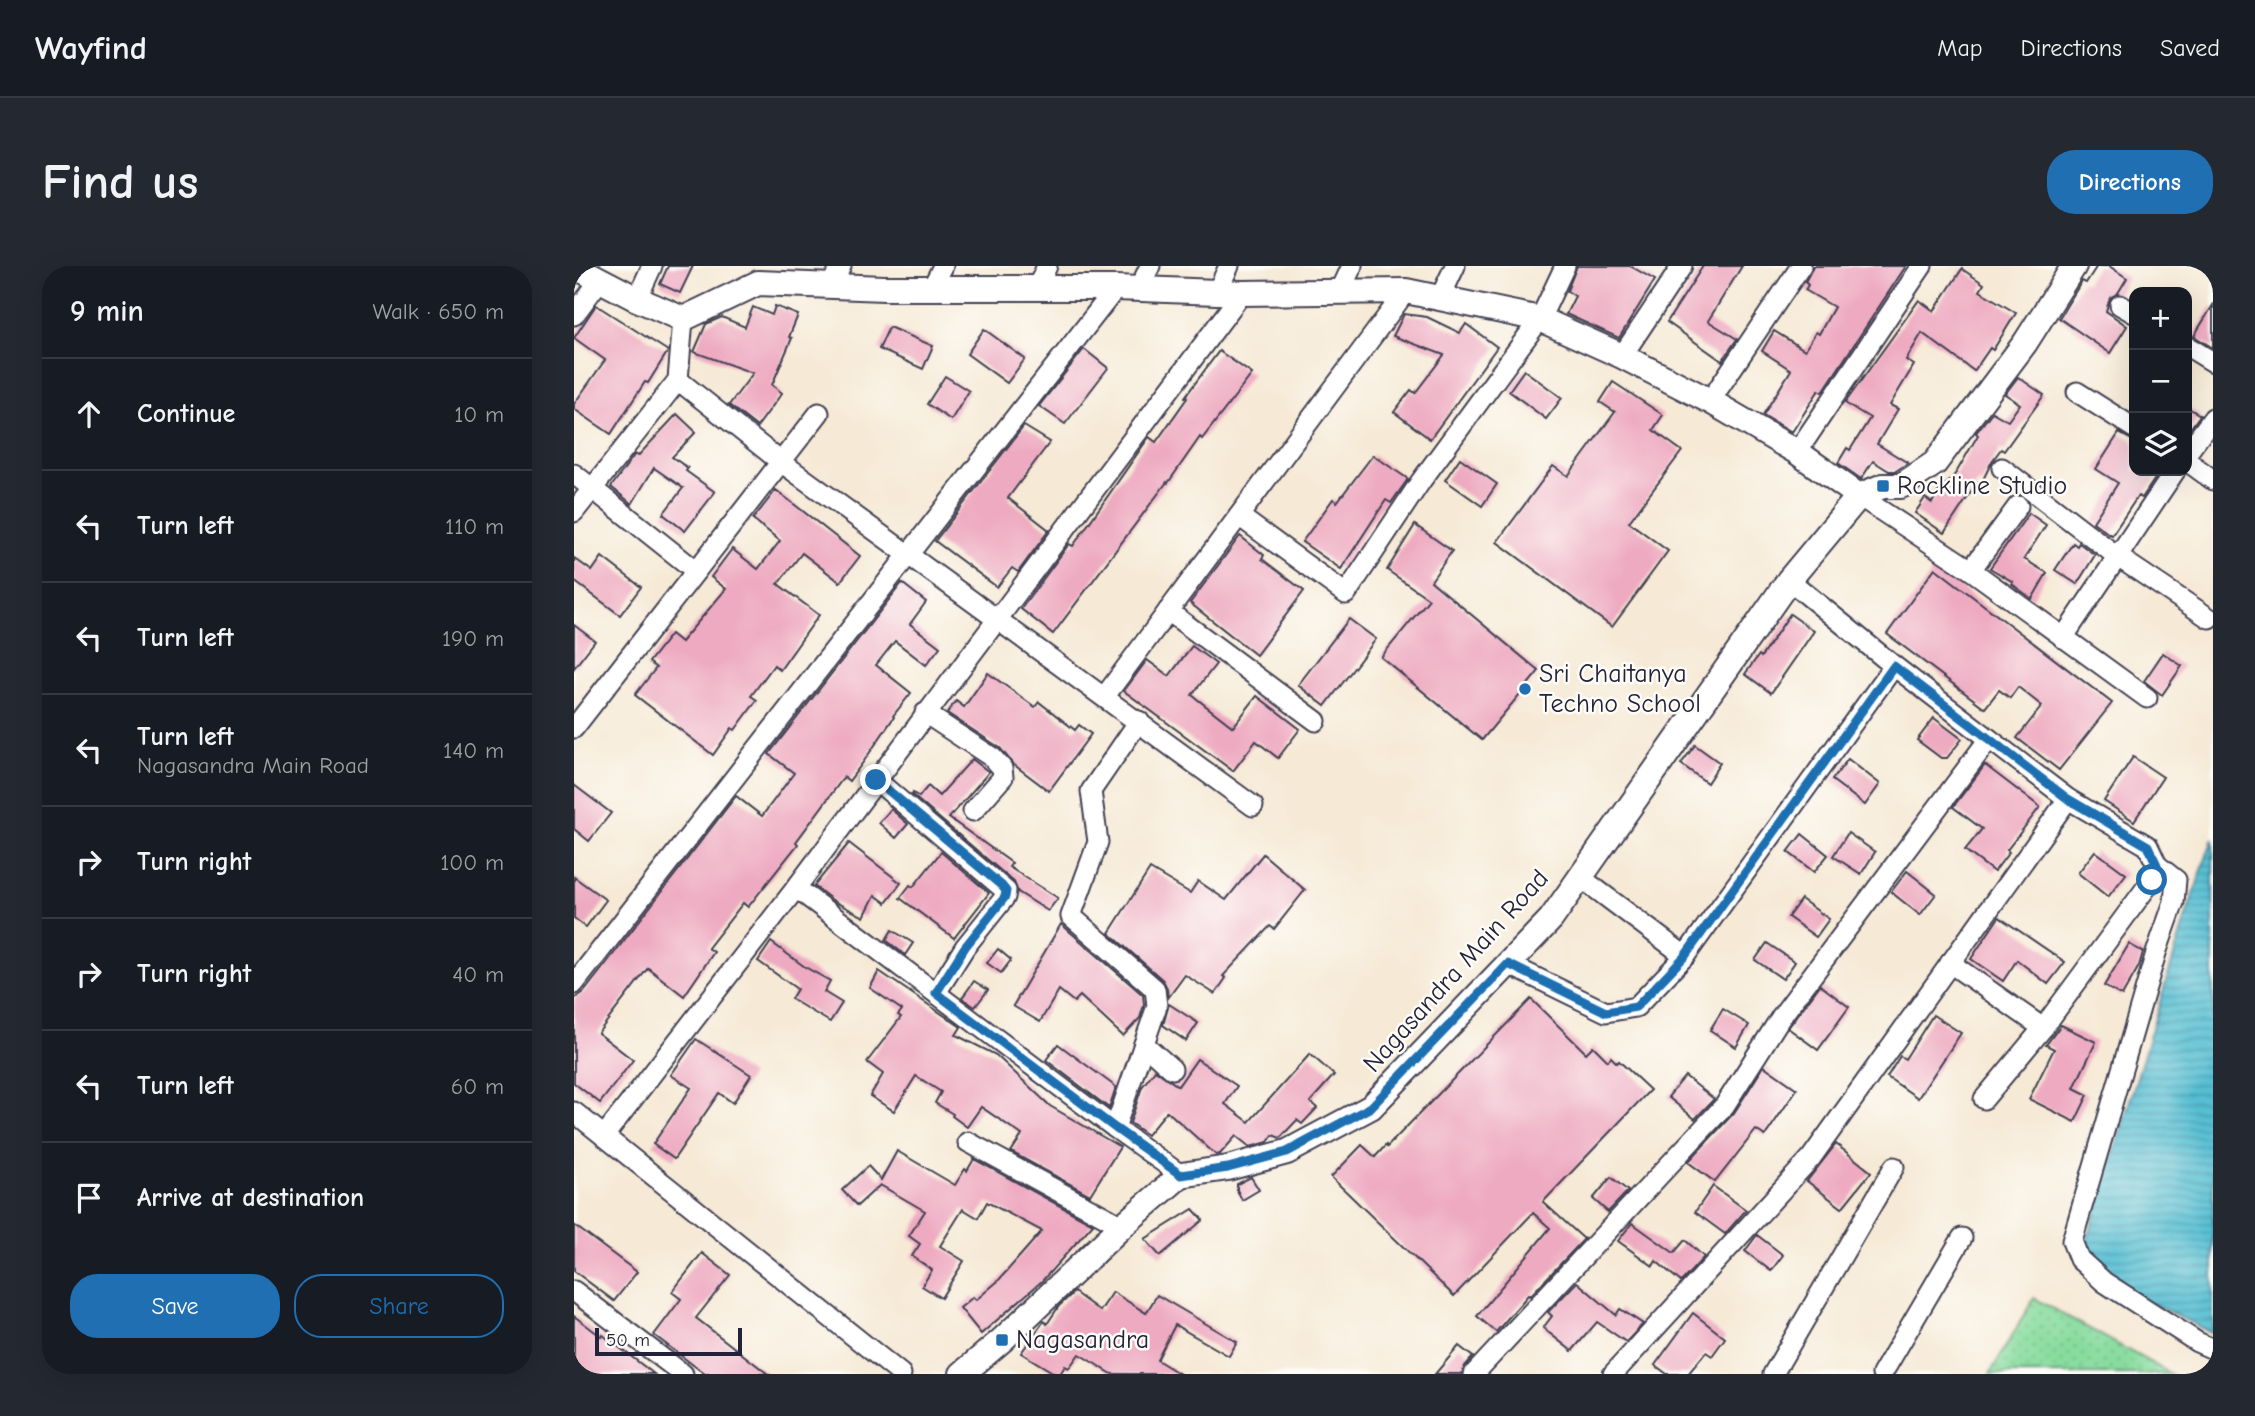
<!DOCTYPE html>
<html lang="en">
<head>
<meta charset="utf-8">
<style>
	body { margin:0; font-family:"Comic Neue",sans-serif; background:#242831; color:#f1f3f6 }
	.controls { position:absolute; right:21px; top:21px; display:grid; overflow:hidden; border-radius:14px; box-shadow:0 7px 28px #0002 }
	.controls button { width:63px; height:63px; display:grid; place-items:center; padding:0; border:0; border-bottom:2px solid #363941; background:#171b24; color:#f1f3f6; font:35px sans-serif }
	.scale { position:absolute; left:21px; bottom:18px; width:147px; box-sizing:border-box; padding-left:7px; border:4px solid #22223b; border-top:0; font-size:19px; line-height:24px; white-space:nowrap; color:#22223b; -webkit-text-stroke:5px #fdfcf7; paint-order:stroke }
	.stop { position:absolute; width:21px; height:21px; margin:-16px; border:5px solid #1f6fb2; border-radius:50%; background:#fff }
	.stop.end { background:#1f6fb2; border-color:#fff; box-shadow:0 2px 7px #0008 }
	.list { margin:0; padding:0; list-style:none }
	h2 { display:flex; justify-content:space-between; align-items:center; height:91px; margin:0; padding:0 28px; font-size:30px }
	h2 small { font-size:23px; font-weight:400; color:#9ea1a6 }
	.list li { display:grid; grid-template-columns:46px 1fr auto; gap:21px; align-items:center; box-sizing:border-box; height:112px; padding:0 28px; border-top:2px solid #363941 }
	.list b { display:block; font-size:26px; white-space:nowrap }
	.list p { margin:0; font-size:23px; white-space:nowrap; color:#9ea1a6 }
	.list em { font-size:23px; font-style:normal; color:#9ea1a6 }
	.actions { display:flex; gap:14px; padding:21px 28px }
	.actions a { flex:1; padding:16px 0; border:2px solid #1f6fb2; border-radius:28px; text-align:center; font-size:24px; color:#1f6fb2 }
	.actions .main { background:#1f6fb2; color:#fff }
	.icon { flex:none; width:38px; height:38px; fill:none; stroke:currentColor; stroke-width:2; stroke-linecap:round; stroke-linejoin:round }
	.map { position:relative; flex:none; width:1639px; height:1108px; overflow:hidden; border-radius:28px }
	header { display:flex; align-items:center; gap:42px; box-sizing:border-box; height:98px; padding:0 35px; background:#171b24; border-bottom:2px solid #363941 }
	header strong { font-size:33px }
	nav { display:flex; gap:38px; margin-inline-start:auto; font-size:24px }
	.intro { display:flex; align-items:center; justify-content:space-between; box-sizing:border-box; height:168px; padding:0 42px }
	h1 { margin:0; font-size:49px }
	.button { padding:18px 32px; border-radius:28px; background:#1f6fb2; color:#fff; font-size:24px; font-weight:700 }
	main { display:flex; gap:42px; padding:0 42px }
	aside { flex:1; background:#171b24; border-radius:28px; box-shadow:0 7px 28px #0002 }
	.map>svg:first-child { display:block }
	.grass { fill:url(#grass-dots); stroke:#547f6c; stroke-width:2 }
	.water { fill:url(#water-rules); stroke:#3c7087; stroke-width:2 }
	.building { fill:#eeaac1 }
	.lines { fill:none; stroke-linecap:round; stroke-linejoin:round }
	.minor-casing { stroke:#424052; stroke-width:23 }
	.tertiary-casing { stroke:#424052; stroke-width:28 }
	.minor { stroke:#fff; stroke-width:19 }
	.tertiary { stroke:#fff; stroke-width:24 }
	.route { stroke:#1f6fb2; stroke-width:9 }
	.poi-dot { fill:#1f6fb2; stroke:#fdfcf7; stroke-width:2.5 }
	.labels { text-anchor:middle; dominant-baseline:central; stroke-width:5; stroke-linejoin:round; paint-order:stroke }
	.poi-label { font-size:26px; fill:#22223b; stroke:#fdfcf7; text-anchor:start }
	.street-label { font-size:26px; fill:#22223b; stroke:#fdfcf7 }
</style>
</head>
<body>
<header>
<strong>Wayfind</strong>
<nav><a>Map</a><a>Directions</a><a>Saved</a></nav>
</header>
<div class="intro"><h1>Find us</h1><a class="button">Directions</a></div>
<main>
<aside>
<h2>9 min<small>Walk · 650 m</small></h2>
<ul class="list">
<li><svg class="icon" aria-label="ahead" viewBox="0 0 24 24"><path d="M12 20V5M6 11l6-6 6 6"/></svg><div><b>Continue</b></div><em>10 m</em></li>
<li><svg class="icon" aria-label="left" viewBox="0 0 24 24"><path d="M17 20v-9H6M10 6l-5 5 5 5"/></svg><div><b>Turn left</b></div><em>110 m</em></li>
<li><svg class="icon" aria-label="left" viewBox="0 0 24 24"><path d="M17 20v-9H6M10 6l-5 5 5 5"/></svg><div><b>Turn left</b></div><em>190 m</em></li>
<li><svg class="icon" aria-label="left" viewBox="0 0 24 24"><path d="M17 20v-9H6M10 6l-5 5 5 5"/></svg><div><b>Turn left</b><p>Nagasandra Main Road</p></div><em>140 m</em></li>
<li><svg class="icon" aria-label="right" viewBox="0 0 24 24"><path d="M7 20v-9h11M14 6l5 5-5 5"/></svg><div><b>Turn right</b></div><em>100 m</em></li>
<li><svg class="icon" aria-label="right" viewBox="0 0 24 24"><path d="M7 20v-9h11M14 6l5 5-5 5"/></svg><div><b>Turn right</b></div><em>40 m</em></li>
<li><svg class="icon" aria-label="left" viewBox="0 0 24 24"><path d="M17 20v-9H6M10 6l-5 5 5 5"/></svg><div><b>Turn left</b></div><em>60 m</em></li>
<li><svg class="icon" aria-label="arrive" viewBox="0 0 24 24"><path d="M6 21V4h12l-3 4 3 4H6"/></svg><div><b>Arrive at destination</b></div></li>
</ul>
<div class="actions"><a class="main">Save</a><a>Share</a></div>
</aside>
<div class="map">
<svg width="1639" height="1108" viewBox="0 0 1639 1108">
	<defs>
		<pattern id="grass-dots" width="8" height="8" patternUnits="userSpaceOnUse" patternTransform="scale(1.75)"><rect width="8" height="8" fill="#87dc9e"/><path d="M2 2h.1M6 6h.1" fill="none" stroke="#74bc89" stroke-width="1.8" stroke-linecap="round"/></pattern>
		<pattern id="water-rules" width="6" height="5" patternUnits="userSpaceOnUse" patternTransform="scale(1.75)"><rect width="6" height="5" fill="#56bfd3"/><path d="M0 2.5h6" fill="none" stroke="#479bac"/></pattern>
	</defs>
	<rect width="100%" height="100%" fill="#fdfcf7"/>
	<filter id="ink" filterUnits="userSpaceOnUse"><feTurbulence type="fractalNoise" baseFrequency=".0143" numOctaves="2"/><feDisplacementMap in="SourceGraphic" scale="14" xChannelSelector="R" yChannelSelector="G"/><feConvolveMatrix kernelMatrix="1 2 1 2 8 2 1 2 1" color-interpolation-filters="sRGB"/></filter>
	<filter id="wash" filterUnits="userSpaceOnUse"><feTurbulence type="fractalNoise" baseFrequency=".00686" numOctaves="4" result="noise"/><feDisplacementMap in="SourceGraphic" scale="28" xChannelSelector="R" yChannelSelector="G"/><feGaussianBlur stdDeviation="1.57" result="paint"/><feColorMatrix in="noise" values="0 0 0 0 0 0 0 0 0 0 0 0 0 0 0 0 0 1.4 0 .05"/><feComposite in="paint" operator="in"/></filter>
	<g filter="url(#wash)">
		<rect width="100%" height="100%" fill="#f6e9d5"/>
		<!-- grass -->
		<path class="grass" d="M1460 1032 1597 1108H1416Z"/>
		<!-- water -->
		<path class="water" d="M1639 572V1068L1505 1001 1614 644Z"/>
		<g id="blocks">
			<!-- building -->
			<g class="building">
				<path d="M94 0H119L106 27 86 18Z"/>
				<path d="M1003 0H1056L1081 14 1045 72 992 48 1001 30 993 25Z"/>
				<path d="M1129 0H1168L1134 55 1163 73 1148 95 1093 56Z"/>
				<path d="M1239 0H1332L1250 124 1248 126 1245 124 1218 166 1189 149 1217 104 1188 85 1200 65 1231 84 1242 66 1245 68 1260 41 1231 24 1234 19 1231 16Z"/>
				<path d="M1523 0H1535L1553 12 1544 27 1536 32 1534 38 1532 45 1553 60 1536 87 1485 52 1508 15 1512 17Z"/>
				<path d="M1388 3 1410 18 1406 25 1442 47 1419 84 1416 82 1400 105 1348 67 1332 94 1340 99 1316 139 1324 143 1303 178 1334 197 1322 205H1315L1299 195 1287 213 1264 197 1273 182 1276 184 1296 152 1271 137 1345 34 1360 45Z"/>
				<path d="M22 39 94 85 74 117 71 116 37 168 0 143V138L31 94 0 72Z"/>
				<path d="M1639 39V82L1620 70Z"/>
				<path d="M201 40 224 49 215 71 218 72 198 119 208 127 183 161 155 139 179 107 120 86 132 58 148 51 171 61 179 41 198 49Z"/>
				<path d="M830 48 853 51 886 67 892 58 923 81 856 173 820 146 837 124 841 127 870 89 819 70Z"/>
				<path d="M315 61 359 80 349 103 305 83Z"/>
				<path d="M410 63 451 93 433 117 393 88Z"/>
				<path d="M510 83 534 102 491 158 465 140Z"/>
				<path d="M645 85 678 108 628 173 626 171 594 217 593 216 479 368 447 343 495 278 499 280 575 171 582 176 613 132 611 131Z"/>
				<path d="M950 104 988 132 972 153 935 125Z"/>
				<path d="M371 110 395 125 377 154 353 138Z"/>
				<path d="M1444 111 1470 129 1430 185 1427 183 1418 195 1407 218 1404 216 1370 267 1341 247 1351 232 1358 237 1369 218 1372 219 1382 207 1404 169 1402 167 1418 146 1434 155 1446 138 1431 128Z"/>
				<path d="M1039 116 1089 149 1079 164 1108 185 1055 256 1094 285 1038 361 923 276 979 200 994 210 1041 146 1026 136Z"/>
				<path d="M1613 141 1626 149 1613 167Z"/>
				<path d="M103 148 122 166 98 191 114 202 112 205 141 226 111 265 89 248 109 222 80 202 58 238 37 221 61 188 64 190Z"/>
				<path d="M450 160 476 176 434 232 475 264 444 306 438 302 423 321 361 275Z"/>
				<path d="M1545 167 1560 175V205H1586L1568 232 1564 230 1538 269 1535 268 1519 256 1544 217 1522 203Z"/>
				<path d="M799 189 834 213 817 237 812 234 767 303 728 276 759 233 763 236Z"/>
				<path d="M886 192 923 218 908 240 871 214Z"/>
				<path d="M202 224 286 290 266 316 228 287 204 318 245 349 206 404 200 399 177 430 183 434 161 464 158 462 139 489 61 429 82 402 75 396 97 368 107 376 152 323 137 311 158 283 184 303 206 275 179 253Z"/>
				<path d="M1455 247 1472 259 1450 293 1473 307 1458 333 1438 318 1439 316 1416 302Z"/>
				<path d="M841 259 878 285 857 315 965 405 908 474 807 391 855 333 813 304Z"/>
				<path d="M666 270 690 289 688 293 730 325 682 389 616 337Z"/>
				<path d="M1499 277 1503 280 1505 277 1521 289 1503 318 1481 304Z"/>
				<path d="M28 291 67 321 46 349 0 315V292L18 305Z"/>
				<path d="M1361 302 1538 437 1485 504 1443 472 1468 440 1444 421 1436 432 1425 424 1411 442 1313 368Z"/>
				<path d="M328 317 352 336 336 358 366 381 352 399 321 375 302 399 337 427 319 450 320 451 290 495 275 515 270 511 222 576 224 578 174 641 169 637 134 682 140 686 110 730 74 702 24 767 59 794 26 837 0 817V733L10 726 162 530 188 550 220 507 195 488Z"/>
				<path d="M1216 348 1240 365 1197 427 1171 408 1185 389 1187 391Z"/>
				<path d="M775 353 802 373 751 440 724 419Z"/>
				<path d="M0 359 21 375 0 402Z"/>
				<path d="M618 380 642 398 618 429 659 461 683 430 726 463 704 492 682 475 659 505 550 425 573 394 595 410Z"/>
				<path d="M1589 387 1608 400 1588 429 1570 415Z"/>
				<path d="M414 407 461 441 465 436 501 464 505 459 517 468 475 525 439 498 426 482 373 447 382 435 390 441Z"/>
				<path d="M1360 452 1388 473 1373 492H1367L1343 474Z"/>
				<path d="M1121 479 1146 497 1133 517 1107 498Z"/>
				<path d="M1559 491 1589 511 1560 555 1530 535Z"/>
				<path d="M398 493 415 506 375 552 438 597 435 601 484 632 474 645 444 626 440 616 338 529 339 527 345 531 354 520 365 530Z"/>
				<path d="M1274 493 1306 518 1291 539 1258 514Z"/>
				<path d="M1411 499 1466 541 1433 584 1435 586 1420 606 1391 584 1408 563 1379 541Z"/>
				<path d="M0 519 37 547 15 575 0 563Z"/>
				<path d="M317 543 334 558 322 572 305 557Z"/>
				<path d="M1274 567 1301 586 1287 608 1259 590Z"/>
				<path d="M1228 568 1254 589 1240 606 1214 586Z"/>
				<path d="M275 577 327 617 312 637 301 629 290 651 261 636 240 620Z"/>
				<path d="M1521 585 1552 608 1534 631 1504 607Z"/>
				<path d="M367 586 415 627 380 672 326 632 336 619 339 621Z"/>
				<path d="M689 588 731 624 700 663 696 660 649 710 652 712 641 728 611 709 594 732 593 722 589 714 535 667 576 603 616 627 624 615 652 634Z"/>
				<path d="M1333 605 1362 628 1346 649 1317 626Z"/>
				<path d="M0 611 32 634 12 661 0 652Z"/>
				<path d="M1227 633 1255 653 1242 671 1214 651Z"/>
				<path d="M1425 651 1491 696 1474 718 1443 694 1429 715 1397 693Z"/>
				<path d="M487 658 569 729 570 739 566 752 549 770 506 730 500 736 485 724 466 756 439 740Z"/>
				<path d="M318 664 339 677 331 689 312 674Z"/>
				<path d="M197 676 231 701 256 715 250 726 268 737 256 756 217 733 223 723 184 695Z"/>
				<path d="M1193 677 1221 696 1209 713 1181 694Z"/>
				<path d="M1555 678 1569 686 1565 700 1548 730 1530 720Z"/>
				<path d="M424 683 437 694 427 707 413 697Z"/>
				<path d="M305 705 387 761 382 769 422 789 476 840 546 881 516 929 437 886 448 869 407 841 393 861 378 850 379 848 361 837 367 826 342 810 320 845 296 830 309 808 293 796 327 751 324 749 328 744 296 722Z"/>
				<path d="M400 715 414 724 401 741 388 732Z"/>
				<path d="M1246 719 1275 741 1244 784 1214 762Z"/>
				<path d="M957 733 1012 787 1019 780 1034 795 1037 791 1043 797 1045 795 1076 824 969 936 1010 973 956 1030 954 1029 922 1066 903 1050 976 962 959 947 880 1030 757 911 788 879 801 891 812 879 813 881Z"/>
				<path d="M595 738 624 757 612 775 589 759Z"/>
				<path d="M1149 743 1175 759 1162 781 1136 764Z"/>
				<path d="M1359 749 1387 767 1344 832 1313 811 1326 790 1331 793Z"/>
				<path d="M1487 759 1522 776 1500 822 1514 829 1501 856 1455 833 1480 783 1472 779Z"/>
				<path d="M122 773 177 809 159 837 145 827 100 893 79 878 117 822 97 809Z"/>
				<path d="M484 778 542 821 535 842 472 794Z"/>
				<path d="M736 788 760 809 736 836 743 842 728 858 723 854 706 872 699 869 694 876 676 881 662 870 646 888 642 889 593 845 573 869 556 857 568 821 581 804 604 820 623 793 663 820 651 838 675 856Z"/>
				<path d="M1190 800 1223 823 1191 870 1182 864 1141 916 1114 896 1160 847Z"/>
				<path d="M1111 810 1140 833 1121 853 1094 831Z"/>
				<path d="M1262 878 1297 906 1268 942 1233 915Z"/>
				<path d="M323 885 381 919 391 903 393 905 400 893 519 958 468 1015 407 1068 386 1042 399 1031 402 1034 424 1015 468 965 413 936 404 952 389 943 366 980 390 995 367 1032 348 1020 358 1004 338 990 346 978 335 970 351 945 306 919 283 940 268 924 294 900 307 914Z"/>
				<path d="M677 911 685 924 668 934 663 924V918Z"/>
				<path d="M1037 911 1054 925 1034 946 1019 933Z"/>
				<path d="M1139 920 1172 944 1151 968 1121 946Z"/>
				<path d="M619 943 629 954 586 990 571 973Z"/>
				<path d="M1058 957 1100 987 1111 974 1130 991 1107 1016 1082 995 1079 1000 1044 975Z"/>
				<path d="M0 959 63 1006 40 1035 0 1005Z"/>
				<path d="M1183 969 1209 989 1197 1005 1171 985Z"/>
				<path d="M128 987 156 1009 122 1052 194 1108H131L80 1069 107 1033 98 1026Z"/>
				<path d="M1003 1016 1042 1049 1046 1043 1069 1058 1052 1076 1023 1056 998 1085 969 1062 978 1050 974 1046Z"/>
				<path d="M500 1026 526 1045 539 1026 572 1047 583 1029 663 1076 655 1090 601 1059 583 1094 606 1108H538L505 1088 495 1102 491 1100 486 1108H482L447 1087 470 1055 473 1058 485 1040Z"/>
				<path d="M1119 1047 1151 1072 1138 1090 1132 1086 1114 1108H1093L1081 1099Z"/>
				<path d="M0 1050 28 1071 29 1069 80 1108H0Z"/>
				<path d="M885 1080 899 1091 891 1100 888 1108H861Z"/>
			</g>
		</g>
	</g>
	<g filter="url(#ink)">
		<use href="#blocks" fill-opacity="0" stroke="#424052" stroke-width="2"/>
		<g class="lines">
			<!-- minor casing -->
			<g class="minor-casing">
				<g id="minor">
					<path d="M257 19 267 0"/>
					<path d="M358 22 369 0"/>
					<path d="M463 22 473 0"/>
					<path d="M565 23 576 0"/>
					<path d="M643 26 655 0"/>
					<path d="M766 26 778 0"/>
					<path d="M866 32 881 0"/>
					<path d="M63 33 78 0"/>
					<path d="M1546 39 1560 47"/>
					<path d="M0 49 26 14"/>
					<path d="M1613 80 1639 96"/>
					<path d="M1048 90 1108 0"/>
					<path d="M104 114 207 196 679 540"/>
					<path d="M1503 126 1560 162"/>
					<path d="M1136 135 1227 0"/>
					<path d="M1223 186 1348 0"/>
					<path d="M1613 187 1639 152"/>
					<path d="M1613 195 1639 214"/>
					<path d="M1428 202 1544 291 1635 352"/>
					<path d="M0 208 122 305"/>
					<path d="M1285 230 1397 304 1573 432"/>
					<path d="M0 246 104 114 109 53"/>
					<path d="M665 250 772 328 847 215 966 53 991 0"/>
					<path d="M1397 304 1444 240"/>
					<path d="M1215 314 1320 400 1494 533 1574 580 1583 599 1578 614 1469 762 1410 833"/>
					<path d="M594 345 742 455"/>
					<path d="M1489 372 1601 205"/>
					<path d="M531 430 832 25"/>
					<path d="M351 447 419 492 428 502 429 511 399 545"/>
					<path d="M0 462 245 147"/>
					<path d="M302 514 432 625 431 631 391 681 362 727"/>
					<path d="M1583 599 1602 614 1600 636 1582 687 1498 975 1505 993 1530 1016 1623 1076 1639 1083"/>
					<path d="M1006 611 1111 690"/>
					<path d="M222 622 541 862 607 909"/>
					<path d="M1376 697 1469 762"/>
					<path d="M934 698 1032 746 1062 741 1111 690 1320 400"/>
					<path d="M0 718 542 22"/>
					<path d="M570 778 598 803"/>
					<path d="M0 846 327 1108"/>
					<path d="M541 862 583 740 581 723 497 650 524 576 517 525 565 455"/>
					<path d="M30 870 222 622 668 27"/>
					<path d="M394 876 548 960"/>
					<path d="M0 1025 109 1108"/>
					<path d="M900 1108 1151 839 1207 751 1415 473"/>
					<path d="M1039 1108 1237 892 1494 533"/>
					<path d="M1199 1108 1320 901"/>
					<path d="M1308 1108 1388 972"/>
				</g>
			</g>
			<!-- tertiary casing -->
			<g class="tertiary-casing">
				<g id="tertiary">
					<path d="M0 0 63 33 109 53 184 17 310 22H542L668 27 832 25 966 53 1048 90 1136 135 1223 186 1285 230"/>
					<path d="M388 1108 428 1074 548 960 607 909 654 902 713 886 797 841 977 653 1215 314 1285 230 1309 220H1327L1361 197 1451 77 1500 0"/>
				</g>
			</g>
			<!-- minor -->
			<use href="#minor" class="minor"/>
			<!-- tertiary -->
			<use href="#tertiary" class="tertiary"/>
		</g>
	</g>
	<g class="lines" filter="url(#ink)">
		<!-- route -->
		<path class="route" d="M302 514 428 620 432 625 431 631 391 681 362 727 541 862 607 909 654 902 713 886 797 841 934 698 1032 746 1062 741 1111 690 1320 400 1494 533 1574 580 1583 599 1578 614"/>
	</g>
	<!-- markers -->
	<g class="poi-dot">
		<rect x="1302" y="213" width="14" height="14" rx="3.5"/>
		<circle cx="951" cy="423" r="7"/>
		<rect x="421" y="1067" width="14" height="14" rx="3.5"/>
	</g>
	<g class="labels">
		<!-- poi labels -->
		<g class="poi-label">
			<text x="1323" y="220">Rockline Studio</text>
			<text x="965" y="408">Sri Chaitanya<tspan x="965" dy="30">Techno School</tspan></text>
			<text x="442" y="1074">Nagasandra</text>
		</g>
		<!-- street labels -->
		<g class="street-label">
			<text transform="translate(882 705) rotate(-48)">Nagasandra Main Road</text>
		</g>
	</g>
</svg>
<div class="controls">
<button>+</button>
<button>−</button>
<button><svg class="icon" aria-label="layers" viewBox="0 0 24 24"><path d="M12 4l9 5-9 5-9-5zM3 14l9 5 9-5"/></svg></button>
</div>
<div class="scale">50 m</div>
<div class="stop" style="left:1578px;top:614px"></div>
<div class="stop end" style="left:302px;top:514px"></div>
</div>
</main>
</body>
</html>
